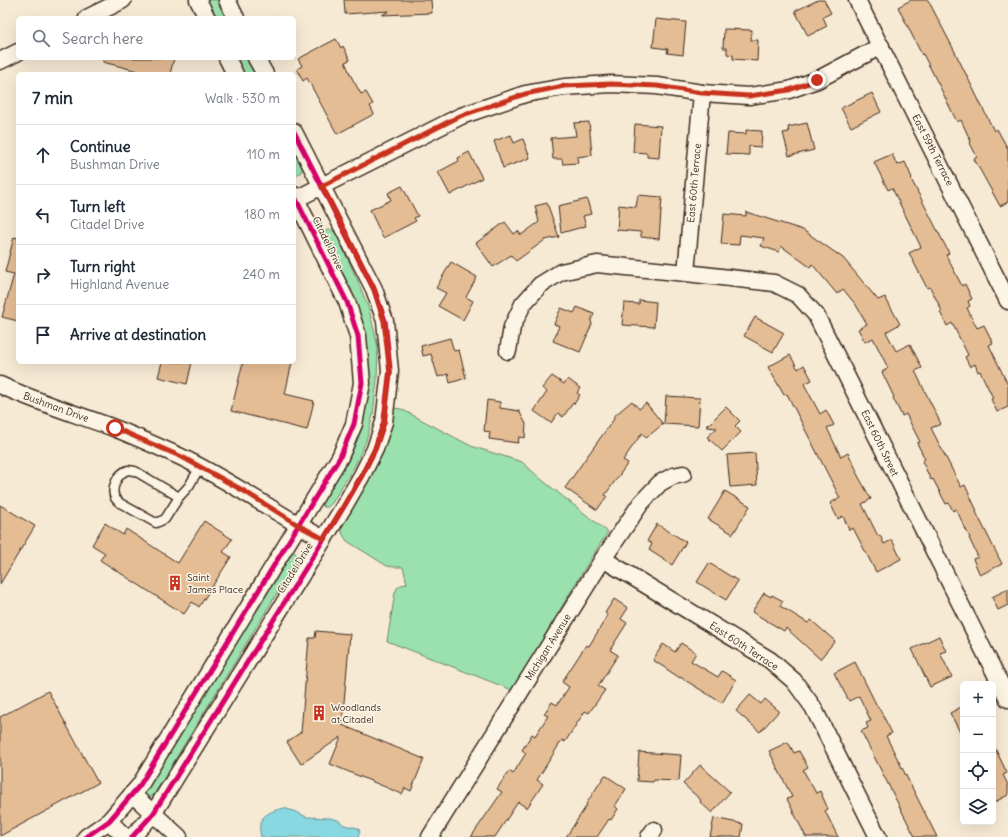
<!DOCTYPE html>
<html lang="en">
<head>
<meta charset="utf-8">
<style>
	body { margin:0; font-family:Delius,sans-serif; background:#f6f6f7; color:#1f2937 }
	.controls { position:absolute; right:12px; bottom:12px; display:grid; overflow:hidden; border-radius:6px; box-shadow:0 4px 16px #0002 }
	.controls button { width:36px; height:36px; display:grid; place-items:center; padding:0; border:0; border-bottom:1px solid #e0e1e3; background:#fff; color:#1f2937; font:20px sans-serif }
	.stop { position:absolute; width:12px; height:12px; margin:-9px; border:3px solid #c8321e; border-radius:50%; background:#fff }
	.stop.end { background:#c8321e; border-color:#fff; box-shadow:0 1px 4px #0008 }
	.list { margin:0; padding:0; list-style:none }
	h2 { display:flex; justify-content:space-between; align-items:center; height:52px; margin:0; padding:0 16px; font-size:17px }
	h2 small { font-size:13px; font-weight:400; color:#747a83 }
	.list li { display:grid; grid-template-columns:26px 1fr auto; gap:12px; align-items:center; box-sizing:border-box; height:60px; padding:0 16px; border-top:1px solid #e0e1e3 }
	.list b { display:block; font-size:15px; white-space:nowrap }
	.list p { margin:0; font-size:13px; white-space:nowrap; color:#747a83 }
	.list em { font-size:13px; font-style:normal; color:#747a83 }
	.icon { flex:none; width:22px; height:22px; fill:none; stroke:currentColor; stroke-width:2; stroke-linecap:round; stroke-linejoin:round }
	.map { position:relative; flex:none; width:1008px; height:837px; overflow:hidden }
	.search { position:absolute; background:#fff; box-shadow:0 4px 16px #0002; left:16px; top:16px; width:280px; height:44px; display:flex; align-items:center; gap:10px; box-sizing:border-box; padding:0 14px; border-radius:6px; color:#747a83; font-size:15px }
	.panel { position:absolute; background:#fff; box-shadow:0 4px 16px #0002; left:16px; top:72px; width:280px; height:292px; border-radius:6px }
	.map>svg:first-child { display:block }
	.green { fill:#9be1ae; stroke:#6b8666 }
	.water { fill:#87d8e0; stroke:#699292 }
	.building { fill:#e5bd95; stroke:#3b2a1e }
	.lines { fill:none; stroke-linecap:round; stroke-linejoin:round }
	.lane-casing { stroke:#3b2a1e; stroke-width:11 }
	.street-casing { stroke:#3b2a1e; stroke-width:19 }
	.lane { stroke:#fcf5e5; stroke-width:8 }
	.street { stroke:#fcf5e5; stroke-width:16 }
	.cycleway-casing { stroke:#fcf5e5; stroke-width:8 }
	.cycleway { stroke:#d6006c; stroke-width:5 }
	.route { stroke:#c8321e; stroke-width:5 }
	.labels { text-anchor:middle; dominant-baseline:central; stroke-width:3; stroke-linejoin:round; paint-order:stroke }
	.street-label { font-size:10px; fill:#3b2a1e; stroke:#fcf5e5 }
	.poi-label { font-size:10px; fill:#3b2a1e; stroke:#fcf5e5; text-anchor:start }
</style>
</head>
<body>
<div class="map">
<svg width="1008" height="837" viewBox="0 0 1008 837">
	<rect width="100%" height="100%" fill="#f7ead5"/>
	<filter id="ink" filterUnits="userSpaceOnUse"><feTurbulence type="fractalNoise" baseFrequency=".025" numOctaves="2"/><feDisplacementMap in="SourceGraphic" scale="8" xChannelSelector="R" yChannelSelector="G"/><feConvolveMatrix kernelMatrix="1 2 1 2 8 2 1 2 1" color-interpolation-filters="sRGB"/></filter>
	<g filter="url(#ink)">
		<!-- green -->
		<g class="green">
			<path d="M206 0H219L228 18H215Z"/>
			<path d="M235 58H248L256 74H243Z"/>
			<path d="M294 150 302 167V171L298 174 295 175 294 174Z"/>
			<path d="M327 230H332L336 234 357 279 369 309 378 347 377 380 373 415 366 441 355 465 332 503 328 507H324L322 505V499L348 455 360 317 351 289 325 239V233Z"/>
			<path d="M393 408 401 409 471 446 522 462 542 480 608 532 591 558 512 690 387 641 395 593 397 588 401 585 407 584 403 567H394L387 566 347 541C342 534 340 530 342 523Z"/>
			<path d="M291 552H294L297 555 298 559 184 745 155 793 151 797H147L145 794V789Z"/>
		</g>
		<!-- water -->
		<path class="water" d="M284 808 296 812 307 817 330 818 338 820 344 825 358 828 360 832 358 837H261C256 817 267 812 284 808Z"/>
		<!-- building -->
		<g class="building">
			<path d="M344 0H431L432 13 382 15 389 11 345 14Z"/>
			<path d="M818 0H824L831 13 823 17 827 26 808 36 795 11Z"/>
			<path d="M911 0H928L954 50 994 131 997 129 1008 149V202L1000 206 974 159 977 157 970 143 971 142 961 120 957 122 940 87 923 54 922 55 898 7Z"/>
			<path d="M656 19 686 22 683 55 667 53 668 49 653 47Z"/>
			<path d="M724 29 752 30 751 40H758L757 61 733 59V55L727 54V48H723Z"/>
			<path d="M336 39 341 48 343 46 350 60 345 62 352 78 361 94 366 92 373 104 370 106 374 114 337 134 307 78 303 81 297 69 302 66 298 59Z"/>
			<path d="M103 58H174L170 74H149L103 62Z"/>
			<path d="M872 93 881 112 851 127 841 108Z"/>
			<path d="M589 122 592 155 577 157 578 163 563 164 562 159H553L551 138 576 136 574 123Z"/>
			<path d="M807 123 814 150 789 156 783 133 789 132 788 127Z"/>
			<path d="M635 124 661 126 659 158 647 157V153L633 152Z"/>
			<path d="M746 130 762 131 761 147 749 146V155L726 154 728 133 746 134Z"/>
			<path d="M511 135 514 143 523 139 530 158 503 168 494 141Z"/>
			<path d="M469 152 482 178 450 195 438 172 459 161 458 158Z"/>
			<path d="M892 154 897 165 905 162 912 178 911 179 949 253 946 255 962 286 965 284 972 299 968 301 970 306 967 308 977 328 984 325 993 343 989 345 1008 385V407L997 412 991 399 993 398 980 371 978 372 975 364 970 367 965 357 968 355 952 323 947 326 940 312 942 311 930 287 927 288 909 253 921 247 892 188 888 190 874 162Z"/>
			<path d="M402 186 418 216 414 218 416 221 383 238 370 210 391 200 388 193Z"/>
			<path d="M638 195 662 197 659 239 641 237V232L617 230 619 205 636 207Z"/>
			<path d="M587 199 591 214 583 216 586 226 561 233 558 206Z"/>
			<path d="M547 203 559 237 545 240 516 261 511 255 493 267 476 243 505 222 514 234 518 231 521 235 539 222 535 206Z"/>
			<path d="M746 212 803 230 843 258 878 300 885 297 900 324 886 332 896 351 910 344 922 368 915 371 941 424 931 428 961 487 965 485 977 511 976 512 1002 564 980 575 973 559 978 557 969 538H970L956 509 953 511 949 503 946 504 933 479 931 480 922 461 925 459 917 443 920 442 906 414 902 416 893 398 894 397 882 372 888 368 873 338 865 342 858 329 867 324 856 305 843 289 837 294 812 264 810 267 781 246 779 252 761 246 764 238 740 235 739 245 721 244 724 214 746 216Z"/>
			<path d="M14 237 18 238V321L2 317 14 274 5 272Z"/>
			<path d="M451 262 477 277 466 297 473 301 463 320 438 306 446 293 436 288Z"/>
			<path d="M639 300 656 302 654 327 622 325 624 303 639 304Z"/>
			<path d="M577 307 594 314 591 321 592 324 580 352 553 341 559 326 554 324 561 308 574 313Z"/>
			<path d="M755 317 784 333 773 352 744 336Z"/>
			<path d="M450 338 454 351 459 350 466 378 450 383 448 374 438 377 431 354 423 356 421 346Z"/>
			<path d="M790 355 798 369 804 365 812 380 804 384 820 414 826 410 834 425 827 428 841 457 848 453 857 471 856 472 871 499 862 504 878 536 880 535 884 544 892 540 901 559 876 572 853 528 849 530 843 516 838 519 830 503 840 498 787 394 784 395 768 367Z"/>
			<path d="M162 362H192L187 384 158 377Z"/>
			<path d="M243 362H292L285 394 314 401 307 430 231 411Z"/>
			<path d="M552 376 564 384 568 379 580 388 577 393 580 395 574 404 573 403 563 417 558 413 551 423 534 411 547 392 542 388Z"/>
			<path d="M666 396 700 398 698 426 664 424Z"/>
			<path d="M487 400 500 402V408L519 411 526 424 525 438 519 437 518 443 489 439 490 432 484 431Z"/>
			<path d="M632 401 639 409 646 403 663 424 646 438 642 433 623 460 628 463 605 495 607 496 597 510 565 488 588 455 614 419 613 417Z"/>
			<path d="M726 407 740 421 735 426 741 432 722 451 707 437 717 428 706 427Z"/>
			<path d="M755 453 757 485 730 487 727 455Z"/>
			<path d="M725 491 750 506 733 534 708 519Z"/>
			<path d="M0 505 35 526 0 584Z"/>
			<path d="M204 521 232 539 223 552 231 557 199 607 192 602 184 614 100 560 105 553 92 545 105 523 123 535 126 529 178 563Z"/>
			<path d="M657 524 686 542 672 565 649 550 652 544 647 541Z"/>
			<path d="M709 563 738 581 726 600 697 582Z"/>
			<path d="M1008 589V605L998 610 992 597Z"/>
			<path d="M764 593 771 597 772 595 783 601 780 606 808 623 811 620 835 641 820 659 786 628 784 631 752 612Z"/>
			<path d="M614 599 628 608 621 619 627 623 610 650 618 655 598 686 605 690 589 713 585 711 565 742 562 740 537 780 543 784 527 808 518 802 495 837H471L502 792 497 789 509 771 513 774 526 753 522 750 532 734 535 736 548 716 544 714 552 702 557 705 569 687 562 682 586 645 589 646 608 615 605 613Z"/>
			<path d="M316 631 350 634 342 725 424 759 411 791 405 788 402 794 330 764 341 737 301 764 287 742 301 732 309 638H315Z"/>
			<path d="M939 636 946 651 940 653 952 677 930 687 912 649Z"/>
			<path d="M681 643 696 653 691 661 718 677 722 671 736 680 722 703 680 677V678L653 660 663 644 675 652Z"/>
			<path d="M855 662 878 708H879L892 733 886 736 937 837H915L861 731 868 728 866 723 871 721 859 696 849 701 834 673Z"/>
			<path d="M48 691 98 783 0 836V717Z"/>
			<path d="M750 695 761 704 765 699 779 711 760 732 736 711Z"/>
			<path d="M963 706V738L950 713Z"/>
			<path d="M788 742 794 753 799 751 808 767 803 770 816 793 820 791 828 809 825 811 838 837H806L787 799 792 797 769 751Z"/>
			<path d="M993 744 1007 773 1003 775 1008 785V795L993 803Z"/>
			<path d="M639 752 681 755 679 781 654 780 653 782 637 781Z"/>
			<path d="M700 765 730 792 712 813 700 802 701 800 683 784Z"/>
			<path d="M605 775 626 789 615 806 618 809 611 820 609 819 597 837H566L587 805 586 804Z"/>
			<path d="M714 818 743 824 741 837H710Z"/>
		</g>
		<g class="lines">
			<!-- lane casing -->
			<g class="lane-casing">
				<path id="lane" d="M179 497 135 471C133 471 130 470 128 470 118 473 110 488 115 498 116 500 118 501 120 503L156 523 165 519 179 497 189 486 200 467"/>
			</g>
			<!-- street casing -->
			<g class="street-casing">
				<g id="street">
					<path d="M198 0 207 18"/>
					<path d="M227 0 236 18"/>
					<path d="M857 0 1008 301"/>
					<path d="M87 18 123 0"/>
					<path d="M227 58 235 74"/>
					<path d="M256 58 265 74"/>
					<path d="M0 61 18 52"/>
					<path d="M296 199 461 116 525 94 564 87 611 84 657 86 702 93 749 96 789 90 817 80 881 46"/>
					<path d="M686 273 702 93"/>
					<path d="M508 351 512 327 523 304 540 285 561 272 597 264 686 273 774 283 798 295 816 315 1008 699"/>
					<path d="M0 385C37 402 76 414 114 428 137 437 159 447 181 457 231 481 275 513 324 539"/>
					<path d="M603 559 770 660 794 681 813 707 878 837"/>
					<path d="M132 794 179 837"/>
					<path d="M109 821 125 837"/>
					<path d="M86 837 109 821 140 785 340 457 354 424 362 383 358 336 347 302 294 195"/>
					<path d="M132 837 153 814 343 508 362 475 375 449 384 422 390 371 385 321 374 289 294 132"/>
					<path d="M430 837 603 559 641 503 660 483 673 476 683 474"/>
					<path d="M649 837 654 830"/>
				</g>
			</g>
			<!-- lane -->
			<use href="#lane" class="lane"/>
			<!-- street -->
			<use href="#street" class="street"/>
			<!-- cycleway casing -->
			<g class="cycleway-casing">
				<g id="cycleway">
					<path d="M86 837 109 821 140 785 340 457 354 424 362 383 358 336 347 302 294 195"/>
					<path d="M132 837 153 814 343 508 362 475 375 449 384 422 390 371 385 321 374 289 294 132"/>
				</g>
			</g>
			<!-- cycleway -->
			<use href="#cycleway" class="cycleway"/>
		</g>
	</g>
	<g class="lines" filter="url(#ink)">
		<!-- route -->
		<path class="route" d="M115 428 182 457 244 491 298 525 324 539 362 475 375 449 384 422 390 371 384 321 374 289 322 186 460 116 525 94 564 86 611 84 657 86 702 93 749 96 789 90 817 80"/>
	</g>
	<!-- icons -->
	<defs>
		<g id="building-bare" transform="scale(1.2)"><path d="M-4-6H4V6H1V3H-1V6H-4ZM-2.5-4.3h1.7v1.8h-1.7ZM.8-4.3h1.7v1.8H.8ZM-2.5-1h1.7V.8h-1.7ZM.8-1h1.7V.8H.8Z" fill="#c8321e" stroke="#fcf5e5" stroke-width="2.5" paint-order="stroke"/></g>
	</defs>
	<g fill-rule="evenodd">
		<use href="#building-bare" x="175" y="583"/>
		<use href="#building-bare" x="319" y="713"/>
	</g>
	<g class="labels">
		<!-- street labels -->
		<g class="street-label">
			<text transform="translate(933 150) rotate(63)">East 59th Terrace</text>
			<text transform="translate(694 183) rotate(-85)">East 60th Terrace</text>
			<text transform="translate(328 243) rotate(64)">Citadel Drive</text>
			<text transform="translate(56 407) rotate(20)">Bushman Drive</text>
			<text transform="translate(880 443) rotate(64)">East 60th Street</text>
			<text transform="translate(295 568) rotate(-58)">Citadel Drive</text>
			<text transform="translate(744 646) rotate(33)">East 60th Terrace</text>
			<text transform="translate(548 647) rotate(-58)">Michigan Avenue</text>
		</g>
		<!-- poi labels -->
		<g class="poi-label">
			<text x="187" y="577">Saint<tspan x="187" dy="12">James Place</tspan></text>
			<text x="331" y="707">Woodlands<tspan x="331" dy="12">at Citadel</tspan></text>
		</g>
	</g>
</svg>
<div class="controls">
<button>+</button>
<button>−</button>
<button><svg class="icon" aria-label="locate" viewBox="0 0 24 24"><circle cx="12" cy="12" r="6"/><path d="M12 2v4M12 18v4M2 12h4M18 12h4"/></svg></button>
<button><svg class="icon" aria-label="layers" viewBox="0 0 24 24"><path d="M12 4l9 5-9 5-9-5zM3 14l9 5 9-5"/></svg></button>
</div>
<div class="stop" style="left:115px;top:428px"></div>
<div class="stop end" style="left:817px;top:80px"></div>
<div class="search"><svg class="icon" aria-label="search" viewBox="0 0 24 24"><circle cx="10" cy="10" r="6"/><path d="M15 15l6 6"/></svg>Search here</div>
<section class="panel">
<h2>7 min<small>Walk · 530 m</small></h2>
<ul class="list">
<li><svg class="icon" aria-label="ahead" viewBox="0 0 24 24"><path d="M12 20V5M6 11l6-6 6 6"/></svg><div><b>Continue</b><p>Bushman Drive</p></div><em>110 m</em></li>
<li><svg class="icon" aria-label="left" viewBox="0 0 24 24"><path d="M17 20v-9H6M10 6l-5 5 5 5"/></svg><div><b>Turn left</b><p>Citadel Drive</p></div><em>180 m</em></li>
<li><svg class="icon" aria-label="right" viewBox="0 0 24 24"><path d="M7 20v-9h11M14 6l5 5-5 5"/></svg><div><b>Turn right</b><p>Highland Avenue</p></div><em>240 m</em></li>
<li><svg class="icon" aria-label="arrive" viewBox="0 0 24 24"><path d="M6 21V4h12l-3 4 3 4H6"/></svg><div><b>Arrive at destination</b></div></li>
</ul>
</section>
</div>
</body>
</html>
